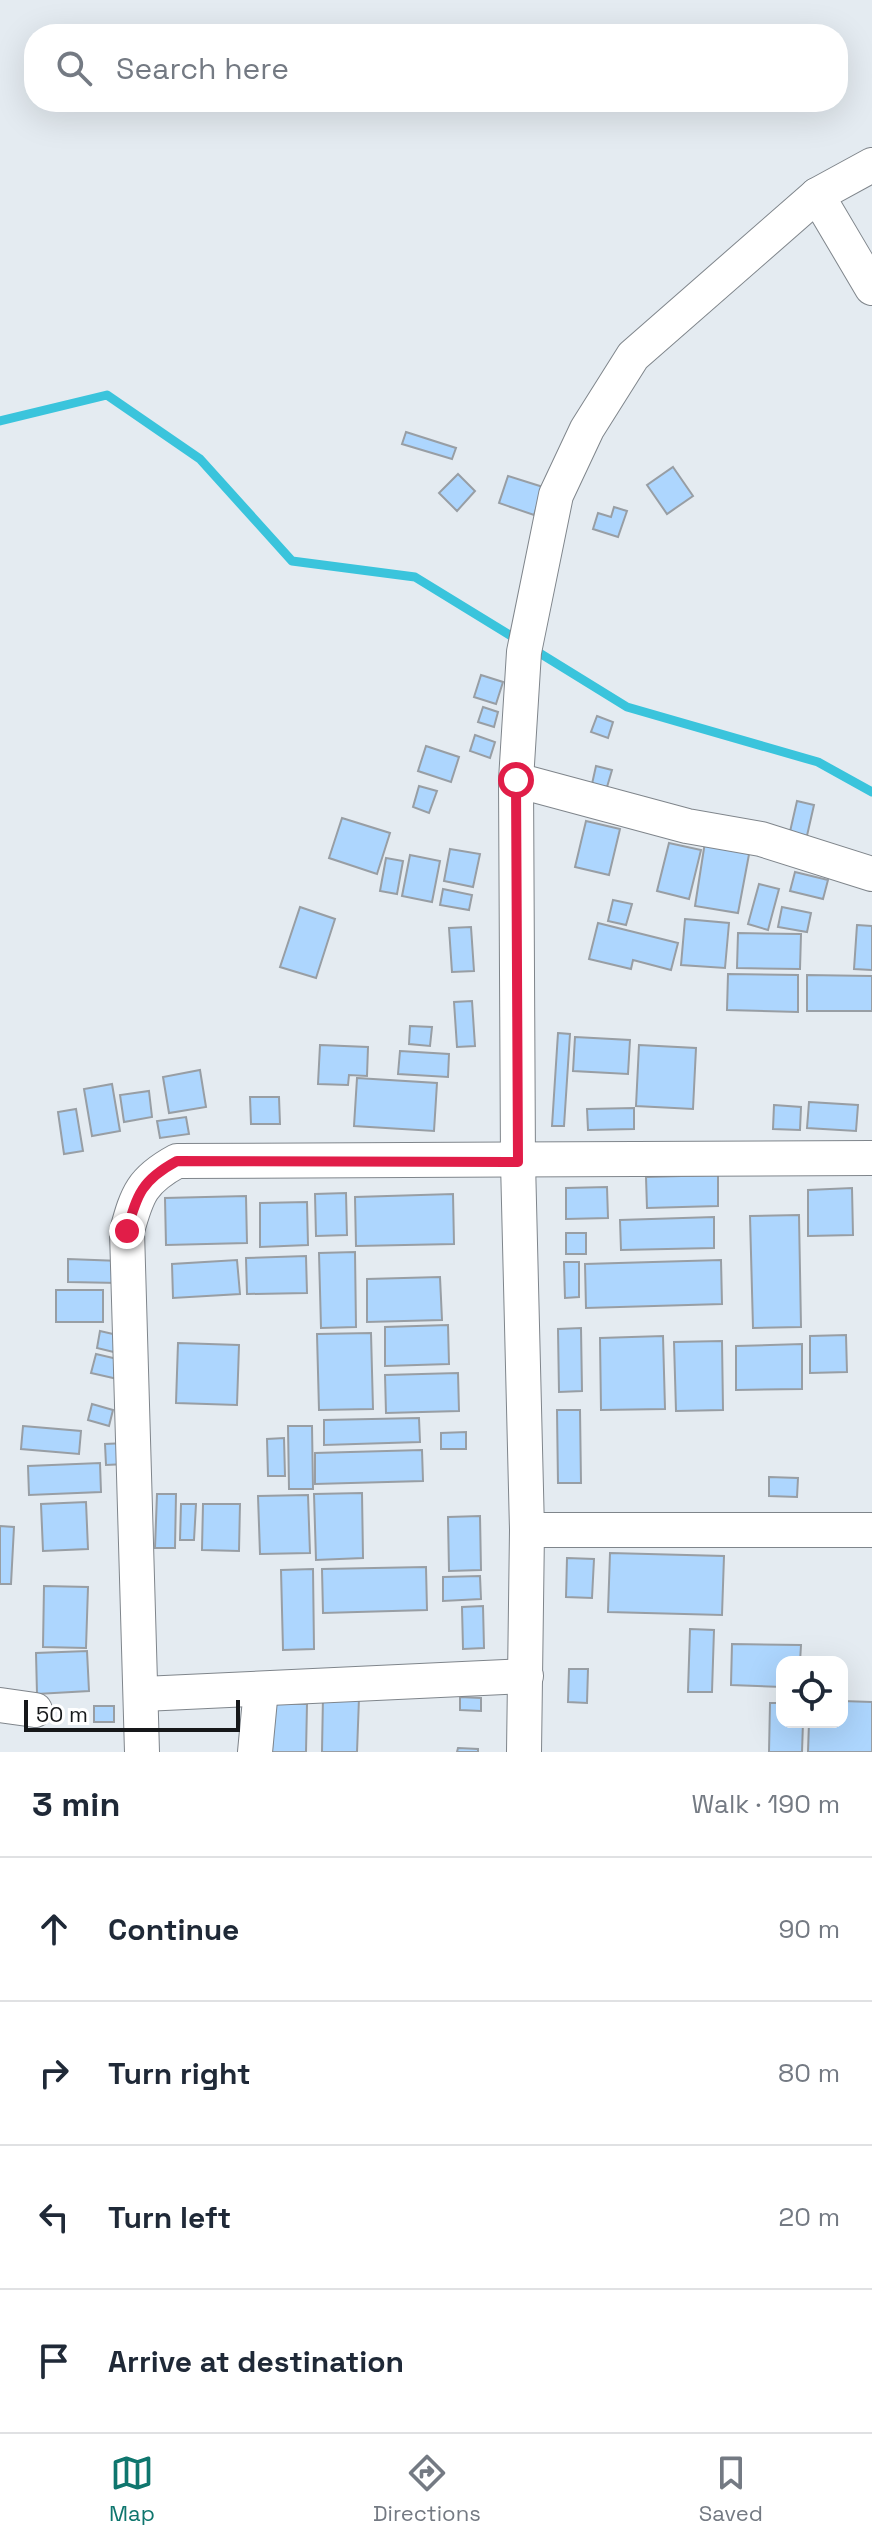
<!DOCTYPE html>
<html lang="en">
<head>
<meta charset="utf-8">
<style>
	body { margin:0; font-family:"Space Grotesk",sans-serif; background:#f6f6f7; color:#1f2937 }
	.controls { position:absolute; right:24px; bottom:24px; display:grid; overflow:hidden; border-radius:16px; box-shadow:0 8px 32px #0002 }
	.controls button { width:72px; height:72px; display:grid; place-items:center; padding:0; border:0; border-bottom:2px solid #e0e1e3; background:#fff; color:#1f2937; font:40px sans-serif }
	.scale { position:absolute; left:24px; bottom:20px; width:216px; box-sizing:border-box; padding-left:8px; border:4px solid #16181a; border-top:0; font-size:22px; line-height:28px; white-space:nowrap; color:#16181a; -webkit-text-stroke:6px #fff; paint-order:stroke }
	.stop { position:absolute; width:24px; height:24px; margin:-18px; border:6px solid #e11d48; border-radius:50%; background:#fff }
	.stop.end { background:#e11d48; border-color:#fff; box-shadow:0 2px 8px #0008 }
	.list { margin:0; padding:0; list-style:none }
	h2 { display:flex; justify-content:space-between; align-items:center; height:104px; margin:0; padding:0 32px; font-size:34px }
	h2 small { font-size:26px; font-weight:400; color:#747a83 }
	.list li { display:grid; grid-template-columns:52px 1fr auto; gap:24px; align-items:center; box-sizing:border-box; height:144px; padding:0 32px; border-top:2px solid #e0e1e3 }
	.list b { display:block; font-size:30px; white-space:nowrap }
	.list em { font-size:26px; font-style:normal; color:#747a83 }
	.icon { flex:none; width:44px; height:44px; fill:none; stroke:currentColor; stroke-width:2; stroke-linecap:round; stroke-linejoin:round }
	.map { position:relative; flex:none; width:872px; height:1752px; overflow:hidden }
	.search { position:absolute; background:#fff; box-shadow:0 8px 32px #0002; left:24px; right:24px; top:24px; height:88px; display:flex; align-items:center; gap:20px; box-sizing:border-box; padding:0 28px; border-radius:32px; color:#747a83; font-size:30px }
	.sheet { height:680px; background:#fff }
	nav { display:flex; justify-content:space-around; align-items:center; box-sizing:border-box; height:112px; border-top:2px solid #e0e1e3; background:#fff; font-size:22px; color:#747a83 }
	nav a { display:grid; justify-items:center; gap:4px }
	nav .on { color:#0f766e }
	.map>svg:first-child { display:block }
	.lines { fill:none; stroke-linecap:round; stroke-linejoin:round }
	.stream { stroke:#3ac4dc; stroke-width:9 }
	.building { fill:#add6fe; stroke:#989ea4; stroke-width:2 }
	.minor-casing { stroke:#7f858b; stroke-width:36 }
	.minor { stroke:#fff; stroke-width:34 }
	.route { stroke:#e11d48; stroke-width:10 }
</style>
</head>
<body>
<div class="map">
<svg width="872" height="1752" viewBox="0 0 872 1752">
	<rect width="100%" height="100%" fill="#e4ebf1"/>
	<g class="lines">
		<!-- stream -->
		<g class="stream">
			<path d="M0 421 107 395 200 459 292 561 415 577 521 642"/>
			<path d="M533 649 627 707 818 762 872 792"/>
		</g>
	</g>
	<!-- building -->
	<g class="building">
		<path d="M406 432 456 448 452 459 402 444Z"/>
		<path d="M673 467 693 496 667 514 647 485Z"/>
		<path d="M458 474 475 491 457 511 439 493Z"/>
		<path d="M508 476 543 487 534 515 499 503Z"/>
		<path d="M614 507 627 511 618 537 593 529 598 513 611 517Z"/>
		<path d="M481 675 503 682 496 704 474 697Z"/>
		<path d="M483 707 498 712 494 727 478 722Z"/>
		<path d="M597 716 613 722 608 738 591 732Z"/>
		<path d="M475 735 495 742 490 758 470 751Z"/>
		<path d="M426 746 459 757 451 782 418 771Z"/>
		<path d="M596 766 612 770 607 787 592 784Z"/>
		<path d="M419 786 437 791 429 813 413 807Z"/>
		<path d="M797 801 814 805 806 840 789 836Z"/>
		<path d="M342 818 390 833 377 874 329 858Z"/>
		<path d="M586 821 620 829 609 875 575 867Z"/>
		<path d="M705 842 750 849 738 913 695 906Z"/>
		<path d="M669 843 701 850 689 899 657 891Z"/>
		<path d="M450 849 480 854 473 887 444 881Z"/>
		<path d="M410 855 440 861 432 902 402 896Z"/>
		<path d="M386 858 403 861 397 894 380 891Z"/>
		<path d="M795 872 828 880 823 899 790 891Z"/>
		<path d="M759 884 779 889 768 930 748 924Z"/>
		<path d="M443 889 472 895 469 910 440 905Z"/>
		<path d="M613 900 632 904 626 925 608 921Z"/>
		<path d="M300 907 335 919 316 978 280 967Z"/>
		<path d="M782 907 811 913 807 932 778 927Z"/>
		<path d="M685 919 729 923 725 968 681 965Z"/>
		<path d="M598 923 678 943 671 970 633 960 631 969 589 959Z"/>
		<path d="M857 925 872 926V970L854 969Z"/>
		<path d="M471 927 474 971 452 972 449 928Z"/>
		<path d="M738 933 801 934 800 969 737 968Z"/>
		<path d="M728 974 798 975V1012L727 1010Z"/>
		<path d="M807 975 872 976V1011H807Z"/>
		<path d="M472 1001 475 1046 457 1047 454 1002Z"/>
		<path d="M410 1026 432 1027 430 1046 409 1044Z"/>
		<path d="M558 1033 570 1034 564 1126H552Z"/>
		<path d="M575 1037 630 1040 628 1074 573 1071Z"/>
		<path d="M320 1045 368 1047 367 1076 349 1075 348 1085 318 1084Z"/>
		<path d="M639 1045 696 1048 693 1109 636 1106Z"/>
		<path d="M400 1051 449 1054 448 1077 398 1074Z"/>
		<path d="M200 1070 206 1107 169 1113 163 1077Z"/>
		<path d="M357 1078 437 1083 434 1131 354 1126Z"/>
		<path d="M112 1084 120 1131 92 1136 84 1089Z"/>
		<path d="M149 1091 152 1117 124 1122 120 1095Z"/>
		<path d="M250 1097H279L280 1124H251Z"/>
		<path d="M809 1102 858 1105 856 1131 807 1128Z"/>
		<path d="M774 1105 801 1107 800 1130 773 1129Z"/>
		<path d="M634 1108V1129L588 1130 587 1109Z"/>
		<path d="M76 1109 83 1151 64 1154 58 1112Z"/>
		<path d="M186 1117 189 1134 160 1138 157 1121Z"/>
		<path d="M718 1175V1206L647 1208 646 1177Z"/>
		<path d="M607 1187 608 1218 566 1219V1188Z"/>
		<path d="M852 1188 853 1235 808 1236V1190Z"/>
		<path d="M346 1193 347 1235 316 1236 315 1194Z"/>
		<path d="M453 1194 454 1244 356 1246 355 1197Z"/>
		<path d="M246 1196 247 1243 166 1245 165 1198Z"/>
		<path d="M307 1202 308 1245 260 1247V1203Z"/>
		<path d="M799 1215 801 1327 753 1328 750 1216Z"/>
		<path d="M714 1217V1248L621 1250 620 1220Z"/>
		<rect x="566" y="1233" width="20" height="21"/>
		<path d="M355 1252 356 1327 321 1328 319 1253Z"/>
		<path d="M306 1256 307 1293 247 1294 246 1258Z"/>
		<path d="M68 1259 120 1261 119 1283 68 1282Z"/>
		<path d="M237 1260 240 1294 173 1298 172 1264Z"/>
		<path d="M721 1260 722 1304 586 1308 585 1264Z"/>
		<path d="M564 1262H579V1297L565 1298Z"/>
		<path d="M440 1277 442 1320 367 1322V1279Z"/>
		<rect x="56" y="1290" width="47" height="32"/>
		<path d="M448 1325 449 1364 385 1366V1327Z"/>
		<path d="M581 1328 582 1391 559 1392 558 1329Z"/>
		<path d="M100 1331 126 1337 122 1354 97 1348Z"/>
		<path d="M371 1333 373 1409 319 1410 317 1334Z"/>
		<path d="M846 1335 847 1372 810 1373V1336Z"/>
		<path d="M663 1336 665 1409 601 1410 600 1338Z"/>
		<path d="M722 1341 723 1410 676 1411 674 1342Z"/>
		<path d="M178 1343 239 1345 237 1405 176 1403Z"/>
		<path d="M802 1344V1389L736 1390V1346Z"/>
		<path d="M96 1354 126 1361 122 1380 91 1373Z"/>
		<path d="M458 1373 459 1411 386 1413 385 1375Z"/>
		<path d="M92 1404 113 1410 109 1426 88 1420Z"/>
		<path d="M557 1410H580L581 1483H558Z"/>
		<path d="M419 1418 420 1442 324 1445V1420Z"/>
		<path d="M23 1426 81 1431 79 1454 21 1449Z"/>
		<path d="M288 1426H312L313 1489H289Z"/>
		<path d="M466 1432V1449H441V1433Z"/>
		<path d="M284 1438 285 1476H268L267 1439Z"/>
		<path d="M126 1443V1464L106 1465 105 1444Z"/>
		<path d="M422 1450 423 1481 315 1484V1453Z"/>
		<path d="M100 1463 101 1492 29 1495 28 1466Z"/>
		<path d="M769 1477 798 1478 797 1497 769 1496Z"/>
		<path d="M362 1493 363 1558 316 1560 314 1494Z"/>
		<path d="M157 1494H176L175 1548H155Z"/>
		<path d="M308 1495 310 1553 260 1554 258 1496Z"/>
		<path d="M86 1502 88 1549 43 1551 41 1504Z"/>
		<path d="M181 1504H196L194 1540H180Z"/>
		<path d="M203 1504H240L239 1551 202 1550Z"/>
		<path d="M480 1516 481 1570 449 1571 448 1517Z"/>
		<path d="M0 1526 14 1527 11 1584H0Z"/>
		<path d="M610 1553 724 1556 722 1615 608 1612Z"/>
		<path d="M567 1558 594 1559 592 1598 566 1597Z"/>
		<path d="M426 1567 427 1610 323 1613 322 1569Z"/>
		<path d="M313 1569 314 1649 283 1650 281 1570Z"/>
		<path d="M480 1576 481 1599 443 1601V1577Z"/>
		<path d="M44 1586 88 1587 86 1648 43 1647Z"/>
		<path d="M483 1606 484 1648 463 1649 462 1607Z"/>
		<path d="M690 1629 714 1630 712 1692H688Z"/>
		<path d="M732 1644 801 1645 800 1662H782V1687L731 1685Z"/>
		<path d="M87 1651 89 1691 37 1694 36 1653Z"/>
		<path d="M569 1669H588L587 1703 568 1702Z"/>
		<path d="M323 1696 359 1698 357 1752H322Z"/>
		<path d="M460 1697 481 1698V1711L460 1710Z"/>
		<path d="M842 1701 872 1702V1752H808L809 1722H842Z"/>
		<path d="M274 1703 307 1704 306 1752H272Z"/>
		<path d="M770 1703H782V1722H803L802 1752H769Z"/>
		<rect x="94" y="1706" width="20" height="16"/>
		<path d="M458 1748 478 1749V1752H457Z"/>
	</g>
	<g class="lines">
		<!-- minor casing -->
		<g class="minor-casing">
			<g id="minor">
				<path d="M817 195 872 288"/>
				<path d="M516 780 687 826 761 839 872 874"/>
				<path d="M527 1530H872"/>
				<path d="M143 1694 526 1676"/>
				<path d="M0 1705 35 1710"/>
				<path d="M142 1752 127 1231C137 1194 142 1180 177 1161L872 1158"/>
				<path d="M255 1752 261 1689"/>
				<path d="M524 1752 527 1530 518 1162 516 780 524 652 556 495 587 429 633 356 817 195 872 165"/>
			</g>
		</g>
		<!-- minor -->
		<use href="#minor" class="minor"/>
	</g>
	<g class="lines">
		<!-- route -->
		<path class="route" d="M127 1231C137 1194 142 1180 177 1161L518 1162 516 780"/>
	</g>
</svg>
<div class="controls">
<button><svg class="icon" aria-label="locate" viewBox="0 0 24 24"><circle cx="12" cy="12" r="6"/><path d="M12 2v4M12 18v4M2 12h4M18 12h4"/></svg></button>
</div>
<div class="scale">50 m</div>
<div class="stop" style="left:516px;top:780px"></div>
<div class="stop end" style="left:127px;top:1231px"></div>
<div class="search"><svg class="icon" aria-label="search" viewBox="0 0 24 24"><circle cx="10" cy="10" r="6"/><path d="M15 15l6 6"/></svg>Search here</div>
</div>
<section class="sheet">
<h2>3 min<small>Walk · 190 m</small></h2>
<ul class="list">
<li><svg class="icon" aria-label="ahead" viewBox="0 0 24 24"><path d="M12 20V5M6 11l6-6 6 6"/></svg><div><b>Continue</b></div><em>90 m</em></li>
<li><svg class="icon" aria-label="right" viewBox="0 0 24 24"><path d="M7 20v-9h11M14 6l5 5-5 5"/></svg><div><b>Turn right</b></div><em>80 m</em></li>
<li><svg class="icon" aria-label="left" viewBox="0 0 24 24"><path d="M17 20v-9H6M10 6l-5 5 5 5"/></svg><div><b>Turn left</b></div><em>20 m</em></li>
<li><svg class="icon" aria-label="arrive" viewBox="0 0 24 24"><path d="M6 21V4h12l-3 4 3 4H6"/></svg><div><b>Arrive at destination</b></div></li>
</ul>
</section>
<nav>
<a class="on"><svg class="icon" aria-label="map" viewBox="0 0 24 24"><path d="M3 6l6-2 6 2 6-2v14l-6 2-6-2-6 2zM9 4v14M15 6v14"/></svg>Map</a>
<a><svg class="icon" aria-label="directions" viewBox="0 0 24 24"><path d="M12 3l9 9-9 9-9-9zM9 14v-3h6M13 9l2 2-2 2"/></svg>Directions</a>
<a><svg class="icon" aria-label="saved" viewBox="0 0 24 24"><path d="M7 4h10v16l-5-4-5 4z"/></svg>Saved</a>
</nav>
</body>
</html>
